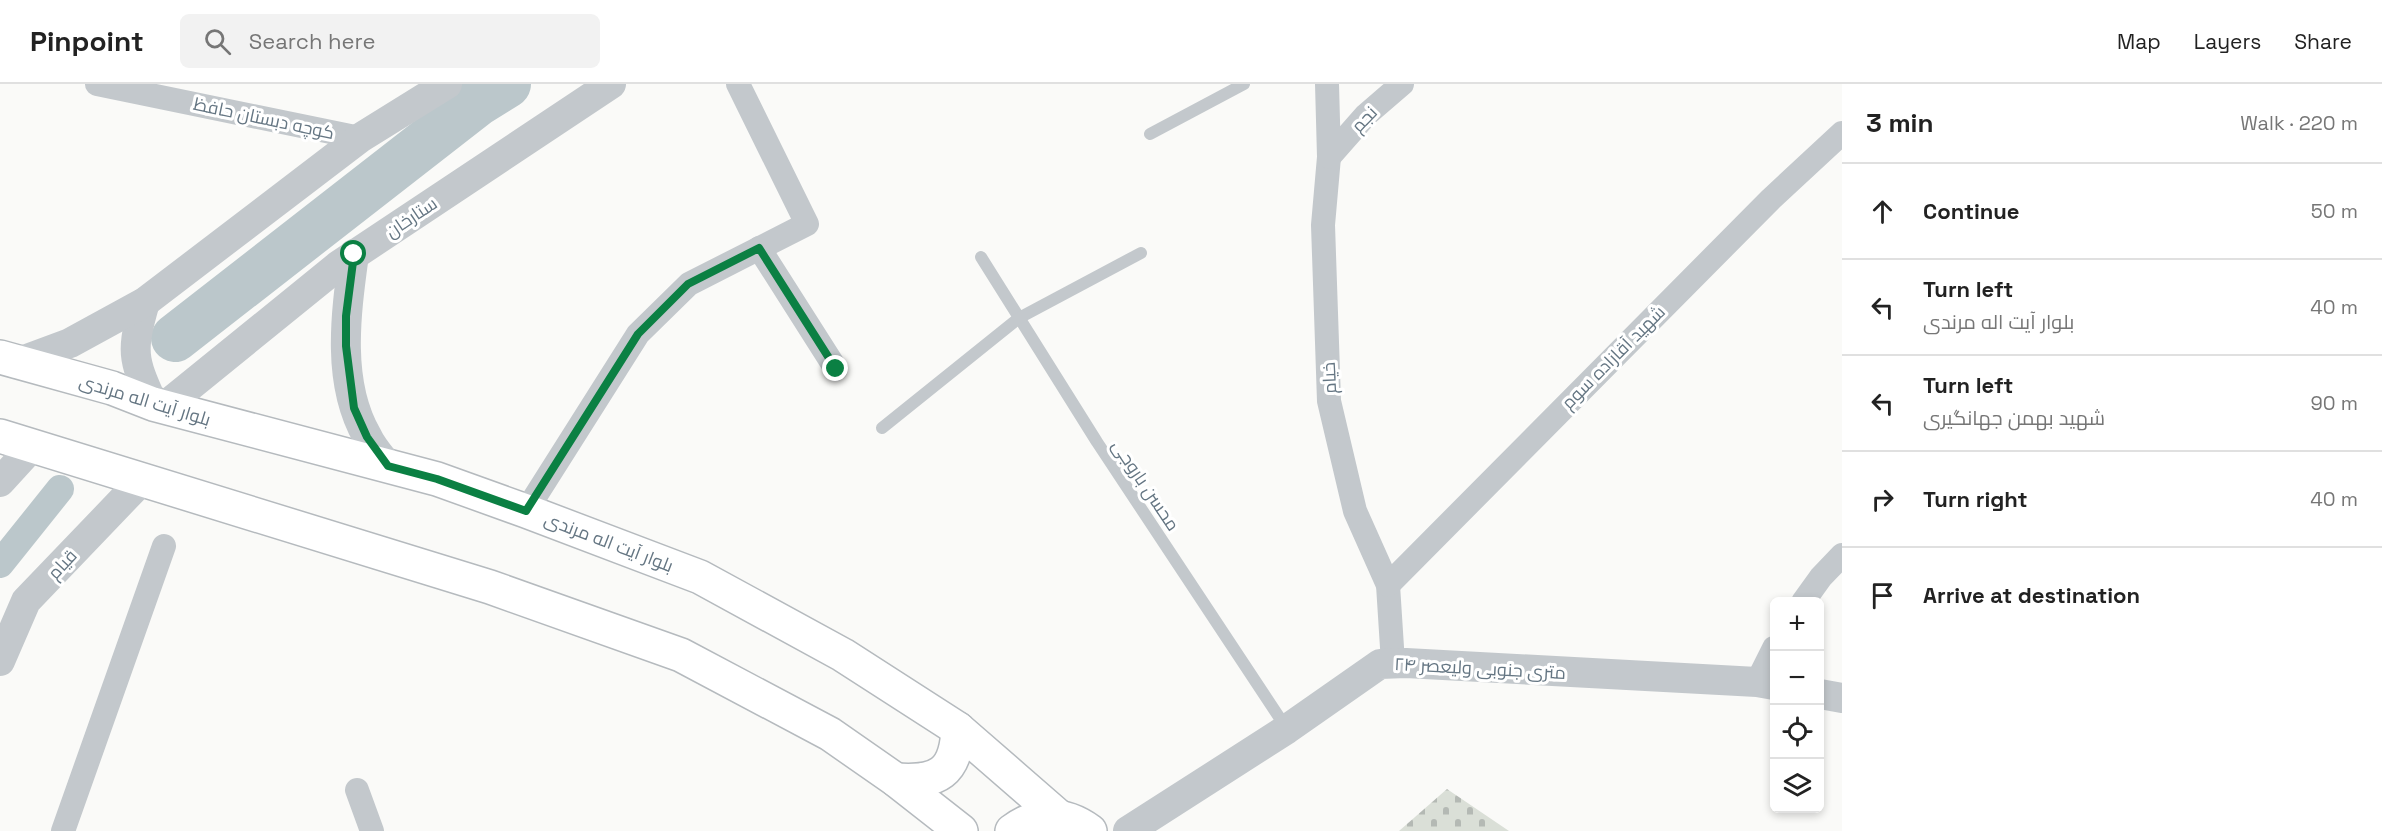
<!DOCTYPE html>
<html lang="en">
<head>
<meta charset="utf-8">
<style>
	body { margin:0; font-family:"Space Grotesk",Cairo,sans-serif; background:#f2f2f2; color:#222 }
	.controls { position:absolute; right:18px; bottom:18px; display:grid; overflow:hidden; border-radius:9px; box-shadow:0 3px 9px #0003 }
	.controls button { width:54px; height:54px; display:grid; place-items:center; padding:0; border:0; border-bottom:2px solid #e0e0e0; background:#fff; color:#222; font:30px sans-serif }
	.stop { position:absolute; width:18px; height:18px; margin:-14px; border:4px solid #0b8043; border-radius:50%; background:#fff }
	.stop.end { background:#0b8043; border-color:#fff; box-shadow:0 2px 6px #0008 }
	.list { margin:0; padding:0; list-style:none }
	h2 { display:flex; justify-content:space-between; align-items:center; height:78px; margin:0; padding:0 24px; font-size:26px }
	h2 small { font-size:20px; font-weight:400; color:#767676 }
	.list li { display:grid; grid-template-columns:39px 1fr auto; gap:18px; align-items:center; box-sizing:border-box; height:96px; padding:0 24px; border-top:2px solid #e0e0e0 }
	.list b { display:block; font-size:22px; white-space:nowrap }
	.list p { margin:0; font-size:20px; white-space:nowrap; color:#767676 }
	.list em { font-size:20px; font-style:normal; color:#767676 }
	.icon { flex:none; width:33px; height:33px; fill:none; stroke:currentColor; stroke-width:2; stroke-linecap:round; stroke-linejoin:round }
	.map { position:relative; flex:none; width:1842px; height:747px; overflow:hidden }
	header { display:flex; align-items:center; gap:36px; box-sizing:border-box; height:84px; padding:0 30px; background:#fff; border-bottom:2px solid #e0e0e0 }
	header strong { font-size:28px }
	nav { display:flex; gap:33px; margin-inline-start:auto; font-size:21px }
	.search { width:420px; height:54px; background:#f2f2f2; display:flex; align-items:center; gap:15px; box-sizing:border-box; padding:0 21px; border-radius:9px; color:#767676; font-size:22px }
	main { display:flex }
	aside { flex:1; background:#fff }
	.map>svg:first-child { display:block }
	.cemetery { fill:url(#cemetery-stones) }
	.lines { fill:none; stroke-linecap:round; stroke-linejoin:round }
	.canal { stroke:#bbc7cb; stroke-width:28 }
	.river { stroke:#bbc7cb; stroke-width:48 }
	.primary-casing { stroke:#b5babe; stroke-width:36 }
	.service { stroke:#c3c8cc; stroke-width:12 }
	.minor { stroke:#c3c8cc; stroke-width:24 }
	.tertiary { stroke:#c3c8cc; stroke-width:30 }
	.primary { stroke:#fff; stroke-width:33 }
	.route { stroke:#0b8043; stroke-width:8 }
	.labels { text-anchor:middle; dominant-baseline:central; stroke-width:6; stroke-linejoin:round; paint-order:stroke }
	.street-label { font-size:18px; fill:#657683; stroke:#fff }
</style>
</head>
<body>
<header>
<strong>Pinpoint</strong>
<div class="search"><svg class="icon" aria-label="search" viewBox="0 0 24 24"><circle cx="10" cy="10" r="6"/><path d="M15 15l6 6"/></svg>Search here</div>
<nav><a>Map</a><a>Layers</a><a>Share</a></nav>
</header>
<main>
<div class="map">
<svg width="1842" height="747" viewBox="0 0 1842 747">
	<defs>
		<pattern id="cemetery-stones" width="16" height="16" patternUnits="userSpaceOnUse" patternTransform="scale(1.5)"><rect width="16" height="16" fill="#dadfd7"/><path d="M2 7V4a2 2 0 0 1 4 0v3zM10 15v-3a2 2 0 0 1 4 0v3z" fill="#b4b9b4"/></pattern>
	</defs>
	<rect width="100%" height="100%" fill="#fafaf8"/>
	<!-- cemetery -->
	<path class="cemetery" d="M1447 705 1509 747H1399Z"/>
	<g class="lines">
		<!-- canal -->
		<path class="canal" d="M0 480 60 405"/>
		<!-- river -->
		<path class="river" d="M175 254 478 18 507 0"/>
		<!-- primary casing -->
		<g class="primary-casing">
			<g id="primary">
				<path d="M0 273 112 304 153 320 437 395 526 427 700 493 843 571 958 645 1058 732"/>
				<path d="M0 352 490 503 681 571 830 650 896 696 961 747"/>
				<path d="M896 696C938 699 956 689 958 645"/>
				<path d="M1012 747C1037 728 1064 728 1090 747"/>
			</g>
		</g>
		<!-- service -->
		<g class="service">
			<path d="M1150 50 1244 0"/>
			<path d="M981 173 1097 358 1287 645"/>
			<path d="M882 344 1019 234 1141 169"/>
		</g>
		<!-- minor -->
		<g class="minor">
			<path d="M97 0 360 54"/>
			<path d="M1327 0 1329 73 1323 141 1329 317 1355 427 1388 501 1393 579"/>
			<path d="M1329 73 1366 31 1402 0"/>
			<path d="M759 164 836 285"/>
			<path d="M526 427 638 250 689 200 807 140 738 0"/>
			<path d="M1388 501 1771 115 1842 49"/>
			<path d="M1803 518 1821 493 1842 471"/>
			<path d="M1757 598 1774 564"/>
			<path d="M357 706 372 747"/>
			<path d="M63 747 164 462"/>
		</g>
		<!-- tertiary -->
		<g class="tertiary">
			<path d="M354 170C346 229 336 298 367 352 372 363 381 373 388 382"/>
			<path d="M145 218C131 267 132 274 153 320"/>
			<path d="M16 279 70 259 145 218 360 54 447 0"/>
			<path d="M164 323 339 181 611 0"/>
			<path d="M0 398 32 363"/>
			<path d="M0 577 26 517 142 396"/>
			<path d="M1820 610 1842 614"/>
			<path d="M1128 747 1287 645 1380 580 1406 579 1757 598 1774 601"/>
		</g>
		<!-- primary -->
		<use href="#primary" class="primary"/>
	</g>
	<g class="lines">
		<!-- route -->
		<path class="route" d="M354 170 346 232V262L354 324 367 353 388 382 437 395 526 427 638 250 688 200 759 164 836 285"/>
	</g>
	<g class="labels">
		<!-- street labels -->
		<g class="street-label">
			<text transform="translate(264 34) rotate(12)">کوچه دبستان حافظ</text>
			<text transform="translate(1364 35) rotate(-46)">نجم</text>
			<text transform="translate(411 133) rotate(-34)">ستارخان</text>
			<text transform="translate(1613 273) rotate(-45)">شهید آقازاده سوم</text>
			<text transform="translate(1329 294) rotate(-93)">خیام</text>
			<text transform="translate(145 316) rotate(17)">بلوار آیت اله مرندی</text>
			<text transform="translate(1146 401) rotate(56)">محسن باروجی</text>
			<text transform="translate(609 458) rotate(21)">بلوار آیت اله مرندی</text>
			<text transform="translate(62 480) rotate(-47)">قیام</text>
			<text transform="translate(1480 584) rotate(3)">۲۴ متری جنوبی ولیعصر</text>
		</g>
	</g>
</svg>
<div class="controls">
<button>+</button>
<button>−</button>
<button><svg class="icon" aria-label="locate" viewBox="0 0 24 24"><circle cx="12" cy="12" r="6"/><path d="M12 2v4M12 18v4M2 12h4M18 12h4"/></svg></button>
<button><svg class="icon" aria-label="layers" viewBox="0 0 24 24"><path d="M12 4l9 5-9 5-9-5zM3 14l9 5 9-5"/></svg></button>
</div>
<div class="stop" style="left:354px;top:170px"></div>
<div class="stop end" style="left:836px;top:285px"></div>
</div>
<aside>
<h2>3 min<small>Walk · 220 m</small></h2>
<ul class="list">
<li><svg class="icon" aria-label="ahead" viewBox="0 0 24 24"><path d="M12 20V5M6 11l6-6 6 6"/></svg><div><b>Continue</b></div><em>50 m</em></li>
<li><svg class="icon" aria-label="left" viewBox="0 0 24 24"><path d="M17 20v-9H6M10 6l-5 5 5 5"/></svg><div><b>Turn left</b><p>بلوار آیت اله مرندی</p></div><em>40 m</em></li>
<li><svg class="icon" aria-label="left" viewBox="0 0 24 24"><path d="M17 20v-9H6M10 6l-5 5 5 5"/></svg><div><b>Turn left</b><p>شهید بهمن جهانگیری</p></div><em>90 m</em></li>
<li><svg class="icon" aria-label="right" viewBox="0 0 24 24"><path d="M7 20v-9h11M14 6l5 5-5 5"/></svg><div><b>Turn right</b></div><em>40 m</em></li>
<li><svg class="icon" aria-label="arrive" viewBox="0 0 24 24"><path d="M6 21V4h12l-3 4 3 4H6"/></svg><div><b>Arrive at destination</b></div></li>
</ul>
</aside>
</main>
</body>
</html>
